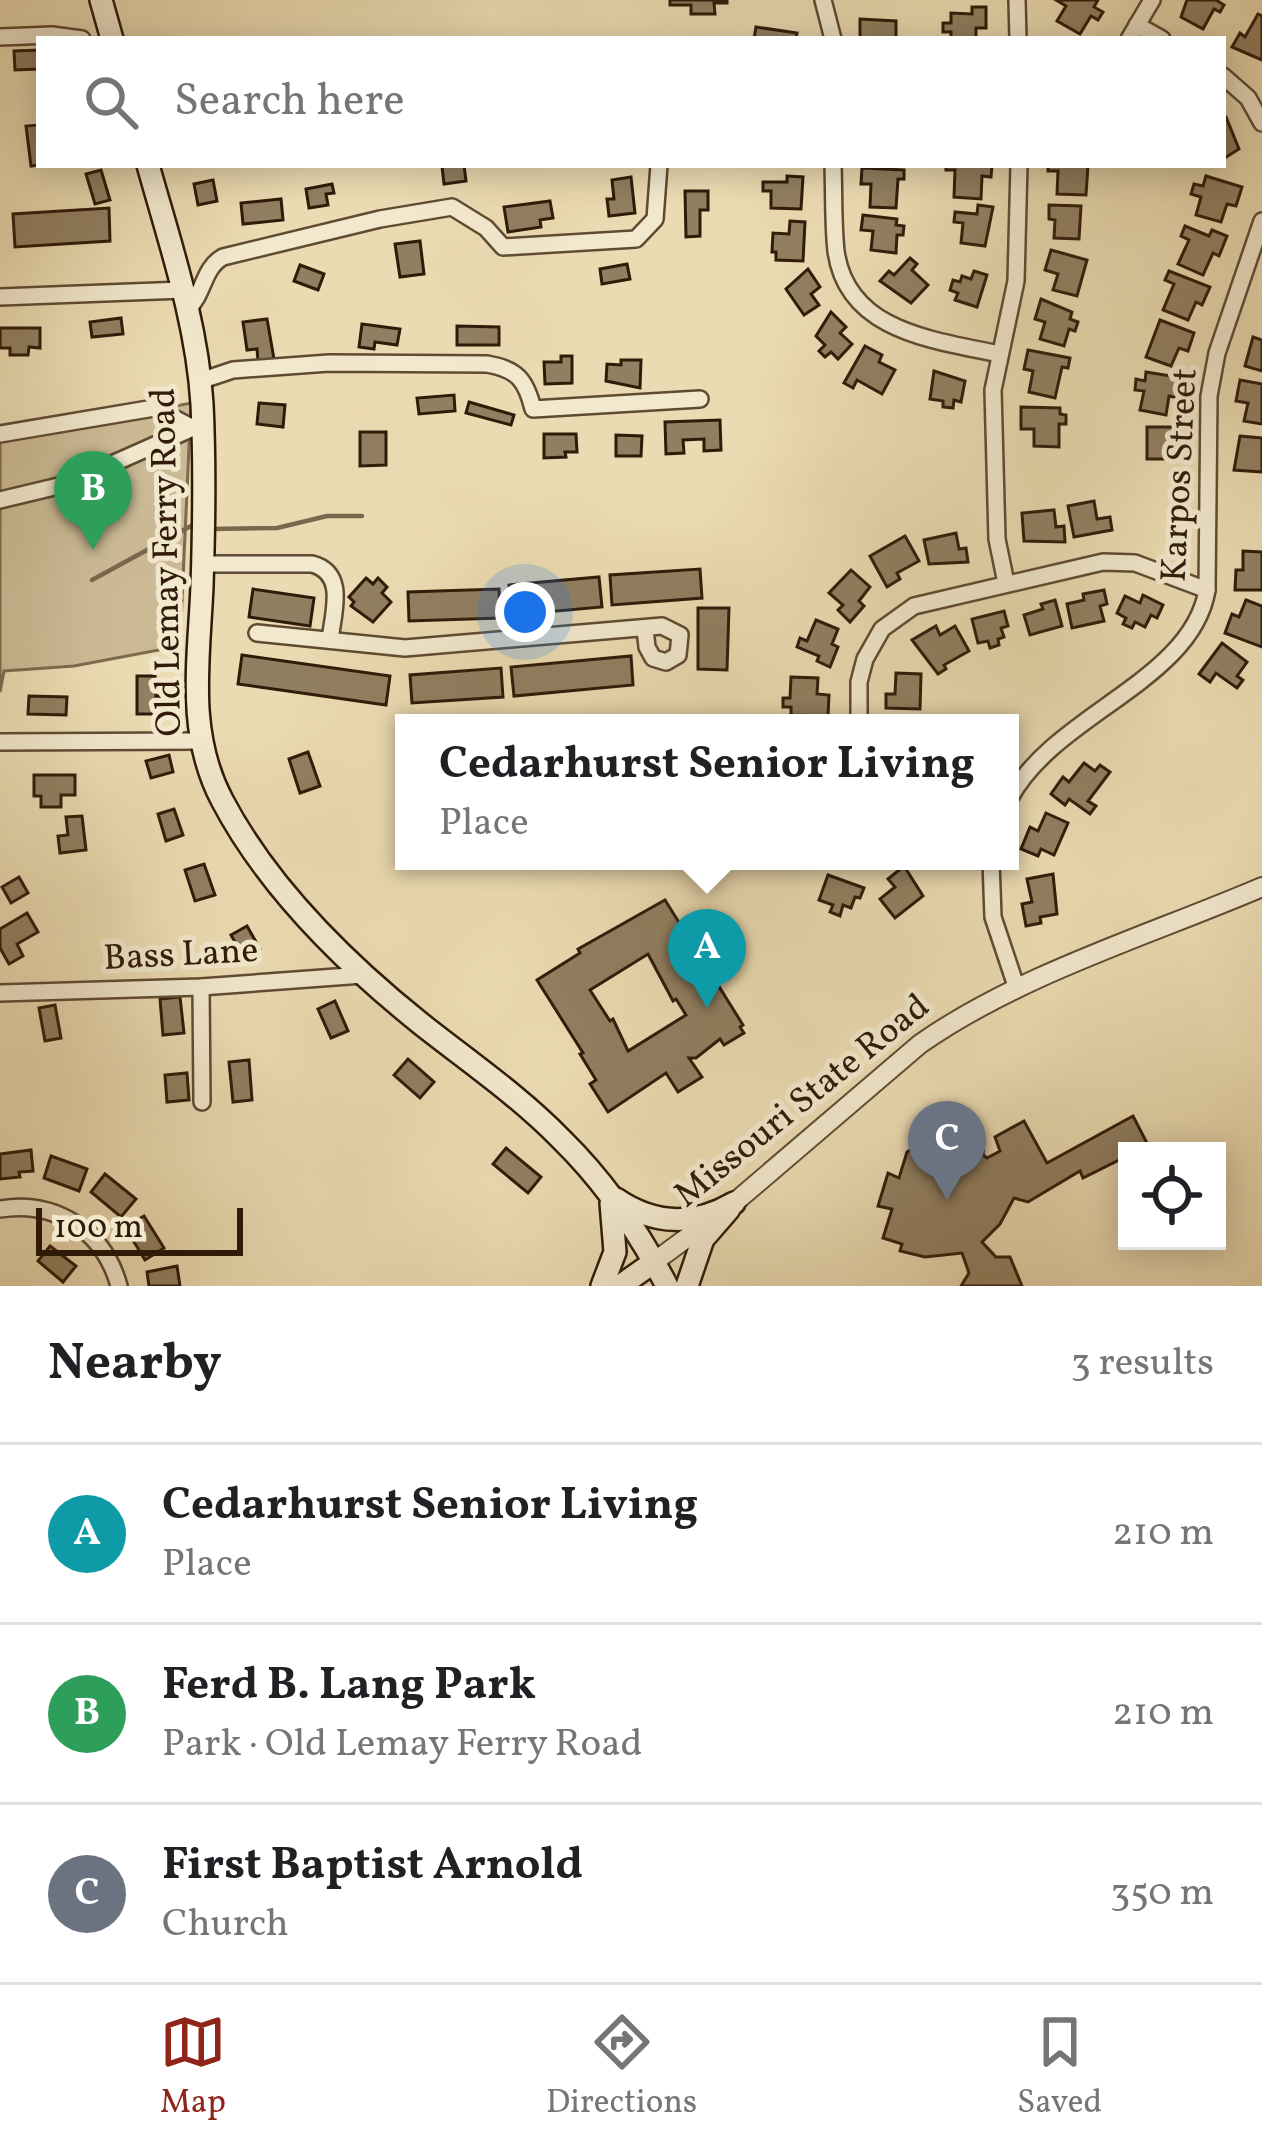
<!DOCTYPE html>
<html lang="en">
<head>
<meta charset="utf-8">
<style>
	body { margin:0; font-family:Vollkorn,serif; background:#f6f6f6; color:#202124 }
	.controls { position:absolute; right:36px; bottom:36px; display:grid; overflow:hidden; border-radius:0px; box-shadow:0 6px 30px #0003 }
	.controls button { width:108px; height:108px; display:grid; place-items:center; padding:0; border:0; border-bottom:3px solid #e0e0e0; background:#fff; color:#202124; font:60px sans-serif }
	.scale { position:absolute; left:36px; bottom:30px; width:207px; box-sizing:border-box; padding-left:12px; border:6px solid #301b09; border-top:0; font-size:33px; line-height:42px; white-space:nowrap; color:#301b09; -webkit-text-stroke:9px #f2e8cd; paint-order:stroke }
	.you { position:absolute; left:525px; top:612px; width:42px; height:42px; margin:-30px; border:9px solid #fff; border-radius:50%; background:#1a73e8; box-shadow:0 0 0 18px #1a73e833 }
	.badge { display:grid; place-items:center; width:78px; height:78px; border-radius:50%; background:#8f2418; color:#fff; font-size:39px; font-weight:700 }
	.pin { position:absolute; translate:-50% -99px; filter:drop-shadow(0 3px 6px #0008) }
	.pin::after { content:''; position:absolute; top:63px; width:42px; height:36px; background:inherit; clip-path:polygon(0 0,100% 0,50% 100%) }
	.popup { position:absolute; left:395px; top:714px; width:624px; height:156px; box-sizing:border-box; display:grid; place-content:center; border-radius:0px; background:#fff; filter:drop-shadow(0 3px 9px #0005); font-size:39px; white-space:nowrap; color:#757577 }
	.popup b { font-size:45px; color:#202124 }
	.popup::after { content:''; position:absolute; left:50%; top:100%; margin-left:-24px; border:24px solid transparent; border-top-color:#fff }
	.list { margin:0; padding:0; list-style:none }
	h2 { display:flex; justify-content:space-between; align-items:center; height:156px; margin:0; padding:0 48px; font-size:51px }
	h2 small { font-size:39px; font-weight:400; color:#757577 }
	.list li { display:grid; grid-template-columns:78px 1fr auto; gap:36px; align-items:center; box-sizing:border-box; height:180px; padding:0 48px; border-top:3px solid #e0e0e0 }
	.list b { display:block; font-size:45px; white-space:nowrap }
	.list p { margin:0; font-size:39px; white-space:nowrap; color:#757577 }
	.list em { font-size:39px; font-style:normal; color:#757577 }
	.icon { flex:none; width:66px; height:66px; fill:none; stroke:currentColor; stroke-width:2; stroke-linecap:round; stroke-linejoin:round }
	.map { position:relative; flex:none; width:1262px; height:1286px; overflow:hidden }
	.search { position:absolute; background:#fff; box-shadow:0 6px 30px #0003; left:36px; right:36px; top:36px; height:132px; display:flex; align-items:center; gap:30px; box-sizing:border-box; padding:0 42px; border-radius:0px; color:#757577; font-size:45px }
	.sheet { height:696px; background:#fff }
	nav { display:flex; justify-content:space-around; align-items:center; box-sizing:border-box; height:168px; border-top:3px solid #e0e0e0; background:#fff; font-size:33px; color:#757577 }
	nav a { display:grid; justify-items:center; gap:6px }
	nav .on { color:#8f2418 }
	.map>svg:first-child { display:block }
	.green { fill:#cbba95; stroke:#7e6a4f; stroke-width:3 }
	.lines { fill:none; stroke-linecap:round; stroke-linejoin:round }
	.stream { stroke:#7a674c; stroke-width:4.5 }
	.building { fill:#917f61; stroke:#301b09; stroke-width:3; fill-rule:evenodd }
	.minor-casing { stroke:#5f4b33; stroke-width:20 }
	.tertiary-casing { stroke:#5f4b33; stroke-width:22 }
	.secondary-casing { stroke:#301b09; stroke-width:26 }
	.minor { stroke:#f2e8cd; stroke-width:15 }
	.tertiary { stroke:#f2e8cd; stroke-width:18 }
	.secondary { stroke:#f2e8cd; stroke-width:21 }
	.labels { text-anchor:middle; dominant-baseline:central; stroke-width:10; stroke-linejoin:round; paint-order:stroke }
	.street-label { font-size:36px; fill:#301b09; stroke:#f2e8cd }
</style>
</head>
<body>
<div class="map">
<svg width="1262" height="1286" viewBox="0 0 1262 1286">
	<rect width="100%" height="100%" fill="#ebdbb2"/>
	<filter id="stains"><feTurbulence type="fractalNoise" baseFrequency=".00167" numOctaves="4"/><feColorMatrix values="0 0 0 0 .2 0 0 0 0 .09 0 0 0 0 .02 0 0 0 .5 -.17"/></filter>
	<radialGradient id="worn" r=".72"><stop offset=".6" stop-color="#630" stop-opacity="0"/><stop offset="1" stop-color="#630" stop-opacity=".3"/></radialGradient>
	<!-- green -->
	<path class="green" d="M191 403 180 646 74 666 4 671 0 692V440Z"/>
	<g class="lines">
		<!-- stream -->
		<g class="stream">
			<path d="M212 529 277 528 327 516H362"/>
			<path d="M92 580 191 526"/>
		</g>
	</g>
	<!-- building -->
	<g class="building">
		<path d="M670 0H727V3H714L715 14H691V5H670Z"/>
		<path d="M1056 0H1098L1094 7 1103 12 1098 20 1091 16 1080 34 1057 21 1066 6Z"/>
		<path d="M1187 0H1216L1224 5 1220 12 1214 9 1203 29 1181 17Z"/>
		<path d="M972 7H986V28H976V39H951V32H943V23H951V13L972 14Z"/>
		<path d="M1258 14 1262 16V60L1232 47 1240 33 1245 37Z"/>
		<path d="M860 19 896 21V39H860Z"/>
		<path d="M756 27 797 33 796 39H754Z"/>
		<path d="M39 50V69L15 70 14 51Z"/>
		<path d="M1226 117 1239 149 1223 159V118Z"/>
		<path d="M39 125 41 165 31 166 26 126Z"/>
		<path d="M464 165 466 181 444 184 442 166Z"/>
		<path d="M946 165H992L991 177 982 176 981 199 954 197 955 170H946Z"/>
		<path d="M1048 165H1096L1088 166 1086 195 1057 194 1058 171H1048Z"/>
		<path d="M862 168 904 170V179H898L896 208 870 207 871 184H861Z"/>
		<path d="M101 170 110 200 95 204 86 174Z"/>
		<path d="M787 176 803 177 801 209 771 208V191H763V182H787Z"/>
		<path d="M1206 176 1242 187 1236 206 1227 204 1221 222 1196 215 1201 197 1191 194 1194 184 1203 186Z"/>
		<path d="M631 177 635 213 609 216 607 199H614L612 180Z"/>
		<path d="M213 180 217 201 198 205 194 184Z"/>
		<path d="M332 184 334 193 326 194 328 205 309 208 306 189Z"/>
		<path d="M685 191H708V210H700V236L686 237Z"/>
		<path d="M281 199 283 220 243 224 241 203Z"/>
		<path d="M550 201 553 218 540 220 541 227 508 232 504 207Z"/>
		<path d="M978 205 993 207 985 246 961 243 963 223 954 222 955 212 977 214Z"/>
		<path d="M1049 205 1081 206 1079 239 1054 238 1055 220 1049 219Z"/>
		<path d="M109 208 110 241 15 247 13 214Z"/>
		<path d="M863 215 897 219 896 225 904 226 903 235H897L896 253 871 250 873 231 861 230Z"/>
		<path d="M790 221 805 222 803 261 776 260V252H772L773 233 789 234Z"/>
		<path d="M1185 226 1209 236 1212 230 1227 236 1219 256 1213 253 1203 275 1178 264 1189 240 1181 236Z"/>
		<path d="M420 241 424 274 400 277 395 244Z"/>
		<path d="M1051 250 1087 260 1077 296 1053 290 1058 274 1045 270Z"/>
		<path d="M910 258 917 264 912 270 928 285 911 303 880 281 889 271 894 275Z"/>
		<path d="M627 264 630 279 602 284 600 269Z"/>
		<path d="M300 265 324 274 318 290 294 281Z"/>
		<path d="M808 269 820 287 811 294 819 305 804 315 786 289Z"/>
		<path d="M974 271 987 275 977 307 955 300 958 293 950 290 953 280 960 282 962 276 971 279Z"/>
		<path d="M1169 271 1210 287 1202 305 1196 302 1188 320 1163 310 1174 284 1165 280Z"/>
		<path d="M1041 299 1072 312 1070 319 1078 322 1075 331 1069 329 1064 346 1040 339 1045 322 1035 319Z"/>
		<path d="M831 312 846 327 840 333 852 344 838 359 831 352 825 357 819 351 825 345 816 336Z"/>
		<path d="M121 318 123 334 92 337 90 322Z"/>
		<path d="M267 319 274 359 258 361 257 349 247 350 243 322Z"/>
		<path d="M1160 320 1194 333 1188 351 1179 348 1171 366 1146 357Z"/>
		<path d="M362 324 400 329 397 345 375 342 374 349 359 347Z"/>
		<path d="M457 326 499 327V345H457Z"/>
		<path d="M0 328H40V348L29 347 28 355H10V348H0Z"/>
		<path d="M1253 337 1262 340V371L1245 366Z"/>
		<path d="M865 346 882 355 879 362 895 370 882 394 857 380 853 388 844 383Z"/>
		<path d="M1028 350 1070 358 1068 368 1062 367 1055 398 1029 392 1033 371 1024 369Z"/>
		<path d="M561 356H572V383L545 384 544 362H561Z"/>
		<path d="M621 360H641L640 388 606 381 607 364 621 365Z"/>
		<path d="M934 371 965 381 961 402 954 400 953 408 943 407V401L930 399Z"/>
		<path d="M1146 372 1183 378 1179 398 1169 396 1166 415 1140 410 1144 391 1135 390 1136 379 1145 381Z"/>
		<path d="M1240 380 1262 384V424L1244 421 1248 403 1236 401Z"/>
		<path d="M454 395 455 411 419 414 417 398Z"/>
		<path d="M469 402 514 415 511 425 466 413Z"/>
		<path d="M259 403 285 405 283 427 257 424Z"/>
		<path d="M1021 407 1060 408V414L1066 415V424H1059V447L1034 446V429H1021Z"/>
		<path d="M720 420 721 450 704 451V439L683 440 684 453 666 454 665 422Z"/>
		<path d="M1147 427H1178L1177 441H1172V459H1147Z"/>
		<path d="M360 432H386V465L360 466Z"/>
		<path d="M544 434H576L577 452H565L566 457 544 458Z"/>
		<path d="M616 435 642 436 641 456H616Z"/>
		<path d="M1240 436 1262 438V472L1234 470Z"/>
		<path d="M1094 501 1097 519 1110 517 1112 530 1074 537 1068 506Z"/>
		<path d="M1054 510 1056 527 1064 526 1065 542 1024 541 1022 513Z"/>
		<path d="M956 533 959 549 966 548 968 562 929 564 924 540Z"/>
		<path d="M905 536 919 561 897 573 900 579 887 587 870 556Z"/>
		<path d="M1243 551 1262 552V590H1235L1236 570H1243Z"/>
		<path d="M700 569 702 598 612 605 610 575Z"/>
		<path d="M851 570 870 587 859 601 864 606 850 622 838 610 843 605 829 593Z"/>
		<path d="M599 577 602 607 511 615 509 585Z"/>
		<path d="M366 578 373 584 378 578 387 587 382 593 391 602 373 622 351 606 354 602 349 597Z"/>
		<path d="M253 589 314 598 310 626 249 617Z"/>
		<path d="M499 589 500 618 409 621 408 592Z"/>
		<path d="M1104 590 1107 604 1100 606 1104 621 1072 628 1067 604 1084 600 1083 594Z"/>
		<path d="M1143 595 1163 605 1157 618 1151 615 1145 627 1135 622 1132 628 1123 624 1126 618 1117 613 1125 596 1140 603Z"/>
		<path d="M1055 600 1062 626 1030 635 1024 615 1043 609 1041 604Z"/>
		<path d="M1246 600 1262 606V647L1225 633 1232 614 1239 617Z"/>
		<path d="M698 608H729L727 670 698 669Z"/>
		<path d="M1004 611 1008 626 1001 628 1004 637 998 639 999 645 990 648 988 641 978 643 972 619Z"/>
		<path d="M816 620 838 629 832 644 838 647 830 667 817 661 819 656 797 647 800 638 807 641Z"/>
		<path d="M936 626 940 635 955 626 969 651 944 665 946 669 938 674 912 640Z"/>
		<path d="M1222 643 1247 662 1237 676 1243 680 1237 688 1216 673 1210 682 1199 674Z"/>
		<path d="M242 655 390 676 386 705 238 684Z"/>
		<path d="M631 656 633 685 514 696 511 667Z"/>
		<path d="M501 668 503 697 412 703 410 675Z"/>
		<path d="M896 673 921 674 920 709 886 708V694H895Z"/>
		<path d="M137 676H155L156 696H161L162 714H137Z"/>
		<path d="M791 677 818 678 817 694 829 695 828 716 791 715V707H783V698H790Z"/>
		<path d="M29 696 67 697 66 715 28 714Z"/>
		<path d="M308 752 320 786 300 793 289 759Z"/>
		<path d="M169 755 173 772 151 778 146 761Z"/>
		<path d="M1084 763 1095 771 1100 765 1110 772 1088 801 1096 806 1090 814 1069 799 1065 805 1051 794 1063 777 1069 782Z"/>
		<path d="M34 775H75V795H61V807H41V796H34Z"/>
		<path d="M174 809 183 835 166 841 158 814Z"/>
		<path d="M1046 813 1068 823 1054 855 1041 849 1038 856 1021 849 1030 827 1038 831Z"/>
		<path d="M82 816 86 850 60 853 58 836 68 835 66 817Z"/>
		<path d="M204 864 215 895 195 901 185 870Z"/>
		<path d="M904 866 923 896 895 918 880 899 895 887 888 879Z"/>
		<path d="M1053 874 1057 914 1040 917 1041 923 1026 926 1022 904 1032 902 1027 879Z"/>
		<path d="M828 875 864 888 860 898 855 897 851 908 843 905 840 916 830 912 833 905 819 900Z"/>
		<path d="M19 877 28 893 11 903 2 887Z"/>
		<path d="M665 900 743 1025 740 1027 744 1033 724 1045 720 1039 696 1058H689L702 1077 678 1092 666 1073 608 1112 590 1084 596 1080 580 1054 583 1053 537 980 580 953 578 949ZM648 954 673 1001 676 999 686 1015 628 1051 613 1019 610 1021 590 990Z"/>
		<path d="M27 913 38 932 17 944 23 956 9 964 0 948V929Z"/>
		<path d="M247 926 260 949 244 958 231 935Z"/>
		<path d="M180 997 184 1033 163 1035 160 999Z"/>
		<path d="M335 1001 348 1031 331 1038 318 1009Z"/>
		<path d="M55 1005 61 1038 45 1041 39 1008Z"/>
		<path d="M408 1059 434 1082 420 1098 394 1075Z"/>
		<path d="M249 1060 252 1100 233 1102 229 1062Z"/>
		<path d="M187 1073 189 1100 167 1102 165 1075Z"/>
		<path d="M1133 1116 1148 1145 1127 1151V1156L1083 1178 1080 1171 1028 1202 1014 1198 1000 1224 982 1242 996 1257H1010L1022 1286H961L969 1273 962 1253 925 1257 900 1251 902 1244 883 1238 892 1209 878 1206 888 1173 899 1178 907 1152 928 1139 955 1147 958 1134 984 1141 983 1155 987 1158 1000 1151 995 1137 1024 1121 1047 1163Z"/>
		<path d="M506 1148 541 1177 528 1193 493 1164Z"/>
		<path d="M31 1150 33 1171 19 1172 20 1177 0 1179V1154Z"/>
		<path d="M51 1156 87 1169 79 1191 44 1178Z"/>
		<path d="M105 1174 136 1199 121 1217 91 1192Z"/>
		<path d="M144 1216 164 1248 145 1260 125 1227Z"/>
		<path d="M50 1246 76 1266 63 1282 38 1261Z"/>
		<path d="M177 1266 180 1286H149L147 1272Z"/>
	</g>
	<g class="lines">
		<!-- minor casing -->
		<g class="minor-casing">
			<g id="minor">
				<path d="M823 0 833 39"/>
				<path d="M1017 0 1018 39"/>
				<path d="M1137 25 1162 39"/>
				<path d="M0 37 52 35 82 39"/>
				<path d="M1129 39 1152 0"/>
				<path d="M1223 76 1248 98 1262 123"/>
				<path d="M833 165C834 193 833 223 836 251 847 332 934 340 999 354"/>
				<path d="M0 297 183 290"/>
				<path d="M188 309C204 294 203 268 223 257L380 219 452 207 486 228 503 247 636 239 655 219 659 165"/>
				<path d="M200 381 233 370 329 363 487 364C517 369 526 380 533 409L700 399"/>
				<path d="M0 434 154 408 203 433"/>
				<path d="M0 500 67 484 193 428"/>
				<path d="M203 564H312C347 573 333 613 330 640"/>
				<path d="M1006 583 997 539 993 390 1016 281 1019 165"/>
				<path d="M257 633 405 648 662 626 680 635 678 655 666 662 653 658 647 647 645 629"/>
				<path d="M859 723V682L865 659 882 629 914 606 1103 562 1135 563 1207 590"/>
				<path d="M0 742 201 741"/>
				<path d="M1010 798C1055 714 1192 681 1207 590L1209 396 1217 353 1262 221"/>
				<path d="M991 861 993 917 1017 989"/>
				<path d="M201 987 202 1102"/>
				<path d="M0 993 201 987 363 975"/>
				<path d="M0 1209C56 1200 104 1231 119 1286"/>
			</g>
		</g>
		<!-- tertiary casing -->
		<g class="tertiary-casing">
			<path id="tertiary" d="M654 1262 734 1203 920 1044C1020 974 1150 935 1262 887"/>
		</g>
		<!-- secondary casing -->
		<g class="secondary-casing">
			<g id="secondary">
				<path d="M101 0 112 39"/>
				<path d="M148 165C170 244 197 322 202 404 205 465 204 526 202 586 199 659 186 732 222 800 268 888 344 962 420 1023 468 1061 518 1095 561 1139 604 1181 639 1232 667 1286"/>
				<path d="M616 1199C654 1225 695 1226 734 1203"/>
				<path d="M602 1286 615 1252 611 1203"/>
				<path d="M620 1286 654 1262"/>
				<path d="M687 1286 703 1239 729 1209"/>
			</g>
		</g>
		<!-- minor -->
		<use href="#minor" class="minor"/>
		<!-- tertiary -->
		<use href="#tertiary" class="tertiary"/>
		<!-- secondary -->
		<use href="#secondary" class="secondary"/>
	</g>
	<g class="labels">
		<!-- street labels -->
		<g class="street-label">
			<text transform="translate(1181 475) rotate(-87)">Karpos Street</text>
			<text transform="translate(168 562) rotate(-91)">Old Lemay Ferry Road</text>
			<text transform="translate(181 956) rotate(-3)">Bass Lane</text>
			<text transform="translate(803 1102) rotate(-39)">Missouri State Road</text>
		</g>
	</g>
	<rect width="100%" height="100%" filter="url(#stains)"/>
	<rect width="100%" height="100%" fill="url(#worn)"/>
</svg>
<div class="controls">
<button><svg class="icon" aria-label="locate" viewBox="0 0 24 24"><circle cx="12" cy="12" r="6"/><path d="M12 2v4M12 18v4M2 12h4M18 12h4"/></svg></button>
</div>
<div class="scale">100 m</div>
<div class="you"></div>
<div class="pin badge" style="left:707px;top:1008px;background:#0f9aa8">A</div>
<div class="popup"><b>Cedarhurst Senior Living</b>Place</div>
<div class="pin badge" style="left:93px;top:550px;background:#2e9e5b">B</div>
<div class="pin badge" style="left:947px;top:1200px;background:#6b7280">C</div>
<div class="search"><svg class="icon" aria-label="search" viewBox="0 0 24 24"><circle cx="10" cy="10" r="6"/><path d="M15 15l6 6"/></svg>Search here</div>
</div>
<section class="sheet">
<h2>Nearby<small>3 results</small></h2>
<ul class="list">
<li><span class="badge" style="background:#0f9aa8">A</span><div><b>Cedarhurst Senior Living</b><p>Place</p></div><em>210 m</em></li>
<li><span class="badge" style="background:#2e9e5b">B</span><div><b>Ferd B. Lang Park</b><p>Park · Old Lemay Ferry Road</p></div><em>210 m</em></li>
<li><span class="badge" style="background:#6b7280">C</span><div><b>First Baptist Arnold</b><p>Church</p></div><em>350 m</em></li>
</ul>
</section>
<nav>
<a class="on"><svg class="icon" aria-label="map" viewBox="0 0 24 24"><path d="M3 6l6-2 6 2 6-2v14l-6 2-6-2-6 2zM9 4v14M15 6v14"/></svg>Map</a>
<a><svg class="icon" aria-label="directions" viewBox="0 0 24 24"><path d="M12 3l9 9-9 9-9-9zM9 14v-3h6M13 9l2 2-2 2"/></svg>Directions</a>
<a><svg class="icon" aria-label="saved" viewBox="0 0 24 24"><path d="M7 4h10v16l-5-4-5 4z"/></svg>Saved</a>
</nav>
</body>
</html>
